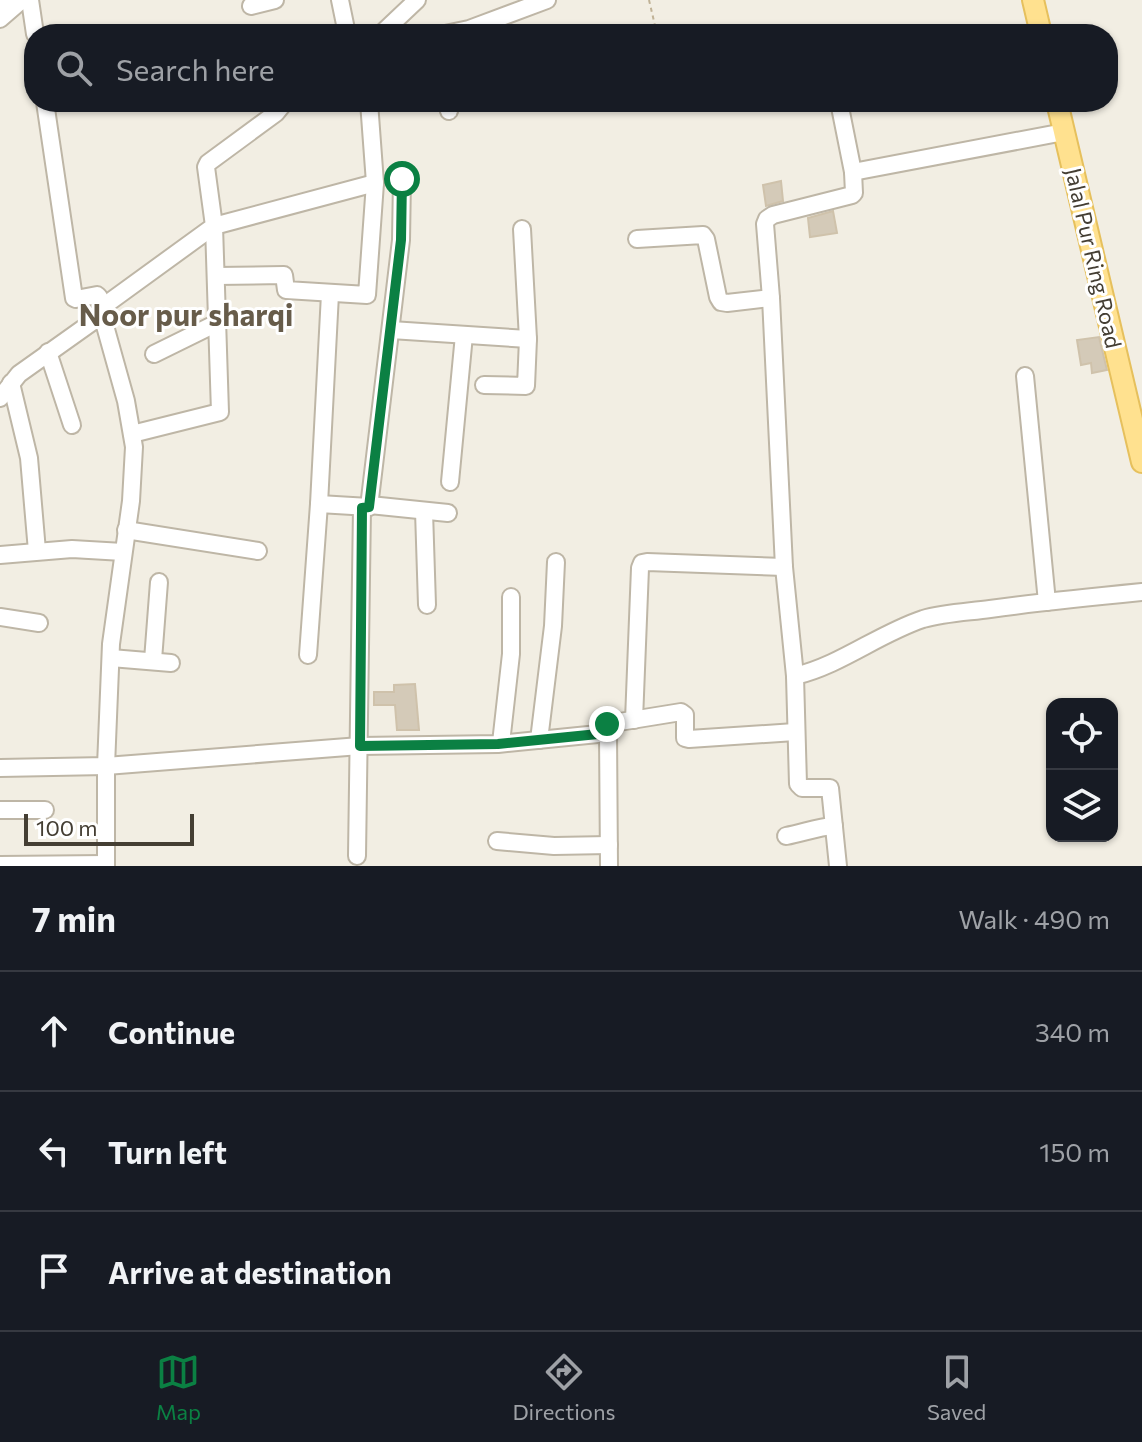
<!DOCTYPE html>
<html lang="en">
<head>
<meta charset="utf-8">
<style>
	body { margin:0; font-family:Commissioner,sans-serif; background:#242831; color:#f1f3f6 }
	.controls { position:absolute; right:24px; bottom:24px; display:grid; overflow:hidden; border-radius:16px; box-shadow:0 2px 6px #0004 }
	.controls button { width:72px; height:72px; display:grid; place-items:center; padding:0; border:0; border-bottom:2px solid #363941; background:#171b24; color:#f1f3f6; font:40px sans-serif }
	.scale { position:absolute; left:24px; bottom:20px; width:170px; box-sizing:border-box; padding-left:8px; border:4px solid #443e33; border-top:0; font-size:22px; line-height:28px; white-space:nowrap; color:#443e33; -webkit-text-stroke:6px #fff; paint-order:stroke }
	.stop { position:absolute; width:24px; height:24px; margin:-18px; border:6px solid #0b8043; border-radius:50%; background:#fff }
	.stop.end { background:#0b8043; border-color:#fff; box-shadow:0 2px 8px #0008 }
	.list { margin:0; padding:0; list-style:none }
	h2 { display:flex; justify-content:space-between; align-items:center; height:104px; margin:0; padding:0 32px; font-size:34px }
	h2 small { font-size:26px; font-weight:400; color:#9ea1a6 }
	.list li { display:grid; grid-template-columns:52px 1fr auto; gap:24px; align-items:center; box-sizing:border-box; height:120px; padding:0 32px; border-top:2px solid #363941 }
	.list b { display:block; font-size:30px; white-space:nowrap }
	.list em { font-size:26px; font-style:normal; color:#9ea1a6 }
	.icon { flex:none; width:44px; height:44px; fill:none; stroke:currentColor; stroke-width:2; stroke-linecap:round; stroke-linejoin:round }
	.map { position:relative; flex:none; width:1142px; height:866px; overflow:hidden }
	.search { position:absolute; background:#171b24; box-shadow:0 2px 6px #0004; left:24px; right:24px; top:24px; height:88px; display:flex; align-items:center; gap:20px; box-sizing:border-box; padding:0 28px; border-radius:32px; color:#9ea1a6; font-size:30px }
	.sheet { height:464px; background:#171b24 }
	nav { display:flex; justify-content:space-around; align-items:center; box-sizing:border-box; height:112px; border-top:2px solid #363941; background:#171b24; font-size:22px; color:#9ea1a6 }
	nav a { display:grid; justify-items:center; gap:4px }
	nav .on { color:#0b8043 }
	.map>svg:first-child { display:block }
	.building { fill:#d4cab8; stroke:#cfc2ab; stroke-width:2 }
	.lines { fill:none; stroke-linecap:round; stroke-linejoin:round }
	.minor-casing { stroke:#beb6a6; stroke-width:20 }
	.major-casing { stroke:#e6c05d; stroke-width:24 }
	.path { stroke:#c0b296; stroke-width:2; stroke-dasharray:4 4; stroke-linecap:butt }
	.minor { stroke:#fff; stroke-width:16 }
	.major { stroke:#ffe18f; stroke-width:20 }
	.route { stroke:#0b8043; stroke-width:10 }
	.labels { text-anchor:middle; dominant-baseline:central; stroke-width:6; stroke-linejoin:round; paint-order:stroke }
	.street-label { font-size:22px; fill:#443e33; stroke:#fff }
	.district-label { font-size:30px; font-weight:bold; fill:#675c4a; stroke:#fff }
</style>
</head>
<body>
<div class="map">
<svg width="1142" height="866" viewBox="0 0 1142 866">
	<rect width="100%" height="100%" fill="#f2eee3"/>
	<!-- building -->
	<g class="building">
		<path d="M781 181 783 201 766 206 763 185Z"/>
		<path d="M833 211 837 233 810 237 808 218Z"/>
		<path d="M1099 337 1107 370 1092 373 1091 363 1081 365 1077 340Z"/>
		<path d="M415 684 419 730H397L395 705H374V692H394V685Z"/>
	</g>
	<g class="lines">
		<!-- minor casing -->
		<g class="minor-casing">
			<g id="minor">
				<path d="M30 0 35 34"/>
				<path d="M340 0 347 34"/>
				<path d="M0 3 3 0"/>
				<path d="M251 6 275 0"/>
				<path d="M0 19 22 0"/>
				<path d="M381 34 417 0"/>
				<path d="M445 34 469 29 547 0"/>
				<path d="M45 102 74 298 76 299 97 295 99 297 102 315 126 401 134 447 131 501 111 644 106 766V866"/>
				<path d="M447 102 449 111"/>
				<path d="M853 172 1064 132"/>
				<path d="M637 239 703 235 706 239 718 297 721 302 727 303 771 298"/>
				<path d="M216 276 284 275 286 290 367 295 375 183 369 102"/>
				<path d="M391 330 528 339"/>
				<path d="M48 352 72 425"/>
				<path d="M154 354 217 323"/>
				<path d="M1025 376 1047 602"/>
				<path d="M11 383 29 458 37 551"/>
				<path d="M484 385 526 386 528 339 522 229"/>
				<path d="M0 398 19 374 102 315 108 303 214 226 206 167 208 163 276 113 285 102"/>
				<path d="M132 434 220 412 214 226 375 183"/>
				<path d="M450 482 464 335"/>
				<path d="M319 504 369 507 401 240 402 179"/>
				<path d="M370 505 448 513"/>
				<path d="M424 511 427 605"/>
				<path d="M126 530 258 551"/>
				<path d="M0 555 72 549 123 552"/>
				<path d="M0 617 39 623"/>
				<path d="M308 655 319 504 330 294"/>
				<path d="M111 658 171 663"/>
				<path d="M153 660 159 582"/>
				<path d="M795 676C841 665 878 634 923 619 944 613 968 612 990 609 1040 602 1091 597 1142 592"/>
				<path d="M634 720 640 568 642 563 647 562 784 567"/>
				<path d="M608 733 609 866"/>
				<path d="M539 740 553 626 556 562"/>
				<path d="M501 743 511 654V597"/>
				<path d="M0 768 106 766 360 746 498 744 608 733 607 724 681 712 685 715V738L689 739 795 732"/>
				<path d="M0 810H45"/>
				<path d="M786 836C803 833 817 827 834 826"/>
				<path d="M497 841 554 846 609 845"/>
				<path d="M357 856 362 508"/>
				<path d="M0 865 106 864"/>
				<path d="M838 866 830 788H802L798 784 795 676 784 567 771 298 765 224 767 219 773 215 852 195 854 193 853 172 839 102"/>
			</g>
		</g>
		<!-- major casing -->
		<g class="major-casing">
			<g id="major">
				<path d="M1033 0 1041 34"/>
				<path d="M1057 102 1142 462"/>
			</g>
		</g>
		<!-- path -->
		<path class="path" d="M649 0 657 34"/>
		<!-- minor -->
		<use href="#minor" class="minor"/>
		<!-- major -->
		<use href="#major" class="major"/>
	</g>
	<g class="lines">
		<!-- route -->
		<path class="route" d="M402 179 401 240 369 507 362 508 360 746 498 744 608 733 607 724"/>
	</g>
	<g class="labels">
		<!-- street labels -->
		<g class="street-label">
			<text transform="translate(1094 258) rotate(77)">Jalal Pur Ring Road</text>
		</g>
		<!-- district labels -->
		<g class="district-label">
			<text x="186" y="313">Noor pur sharqi</text>
		</g>
	</g>
</svg>
<div class="controls">
<button><svg class="icon" aria-label="locate" viewBox="0 0 24 24"><circle cx="12" cy="12" r="6"/><path d="M12 2v4M12 18v4M2 12h4M18 12h4"/></svg></button>
<button><svg class="icon" aria-label="layers" viewBox="0 0 24 24"><path d="M12 4l9 5-9 5-9-5zM3 14l9 5 9-5"/></svg></button>
</div>
<div class="scale">100 m</div>
<div class="stop" style="left:402px;top:179px"></div>
<div class="stop end" style="left:607px;top:724px"></div>
<div class="search"><svg class="icon" aria-label="search" viewBox="0 0 24 24"><circle cx="10" cy="10" r="6"/><path d="M15 15l6 6"/></svg>Search here</div>
</div>
<section class="sheet">
<h2>7 min<small>Walk · 490 m</small></h2>
<ul class="list">
<li><svg class="icon" aria-label="ahead" viewBox="0 0 24 24"><path d="M12 20V5M6 11l6-6 6 6"/></svg><div><b>Continue</b></div><em>340 m</em></li>
<li><svg class="icon" aria-label="left" viewBox="0 0 24 24"><path d="M17 20v-9H6M10 6l-5 5 5 5"/></svg><div><b>Turn left</b></div><em>150 m</em></li>
<li><svg class="icon" aria-label="arrive" viewBox="0 0 24 24"><path d="M6 21V4h12l-3 4 3 4H6"/></svg><div><b>Arrive at destination</b></div></li>
</ul>
</section>
<nav>
<a class="on"><svg class="icon" aria-label="map" viewBox="0 0 24 24"><path d="M3 6l6-2 6 2 6-2v14l-6 2-6-2-6 2zM9 4v14M15 6v14"/></svg>Map</a>
<a><svg class="icon" aria-label="directions" viewBox="0 0 24 24"><path d="M12 3l9 9-9 9-9-9zM9 14v-3h6M13 9l2 2-2 2"/></svg>Directions</a>
<a><svg class="icon" aria-label="saved" viewBox="0 0 24 24"><path d="M7 4h10v16l-5-4-5 4z"/></svg>Saved</a>
</nav>
</body>
</html>
